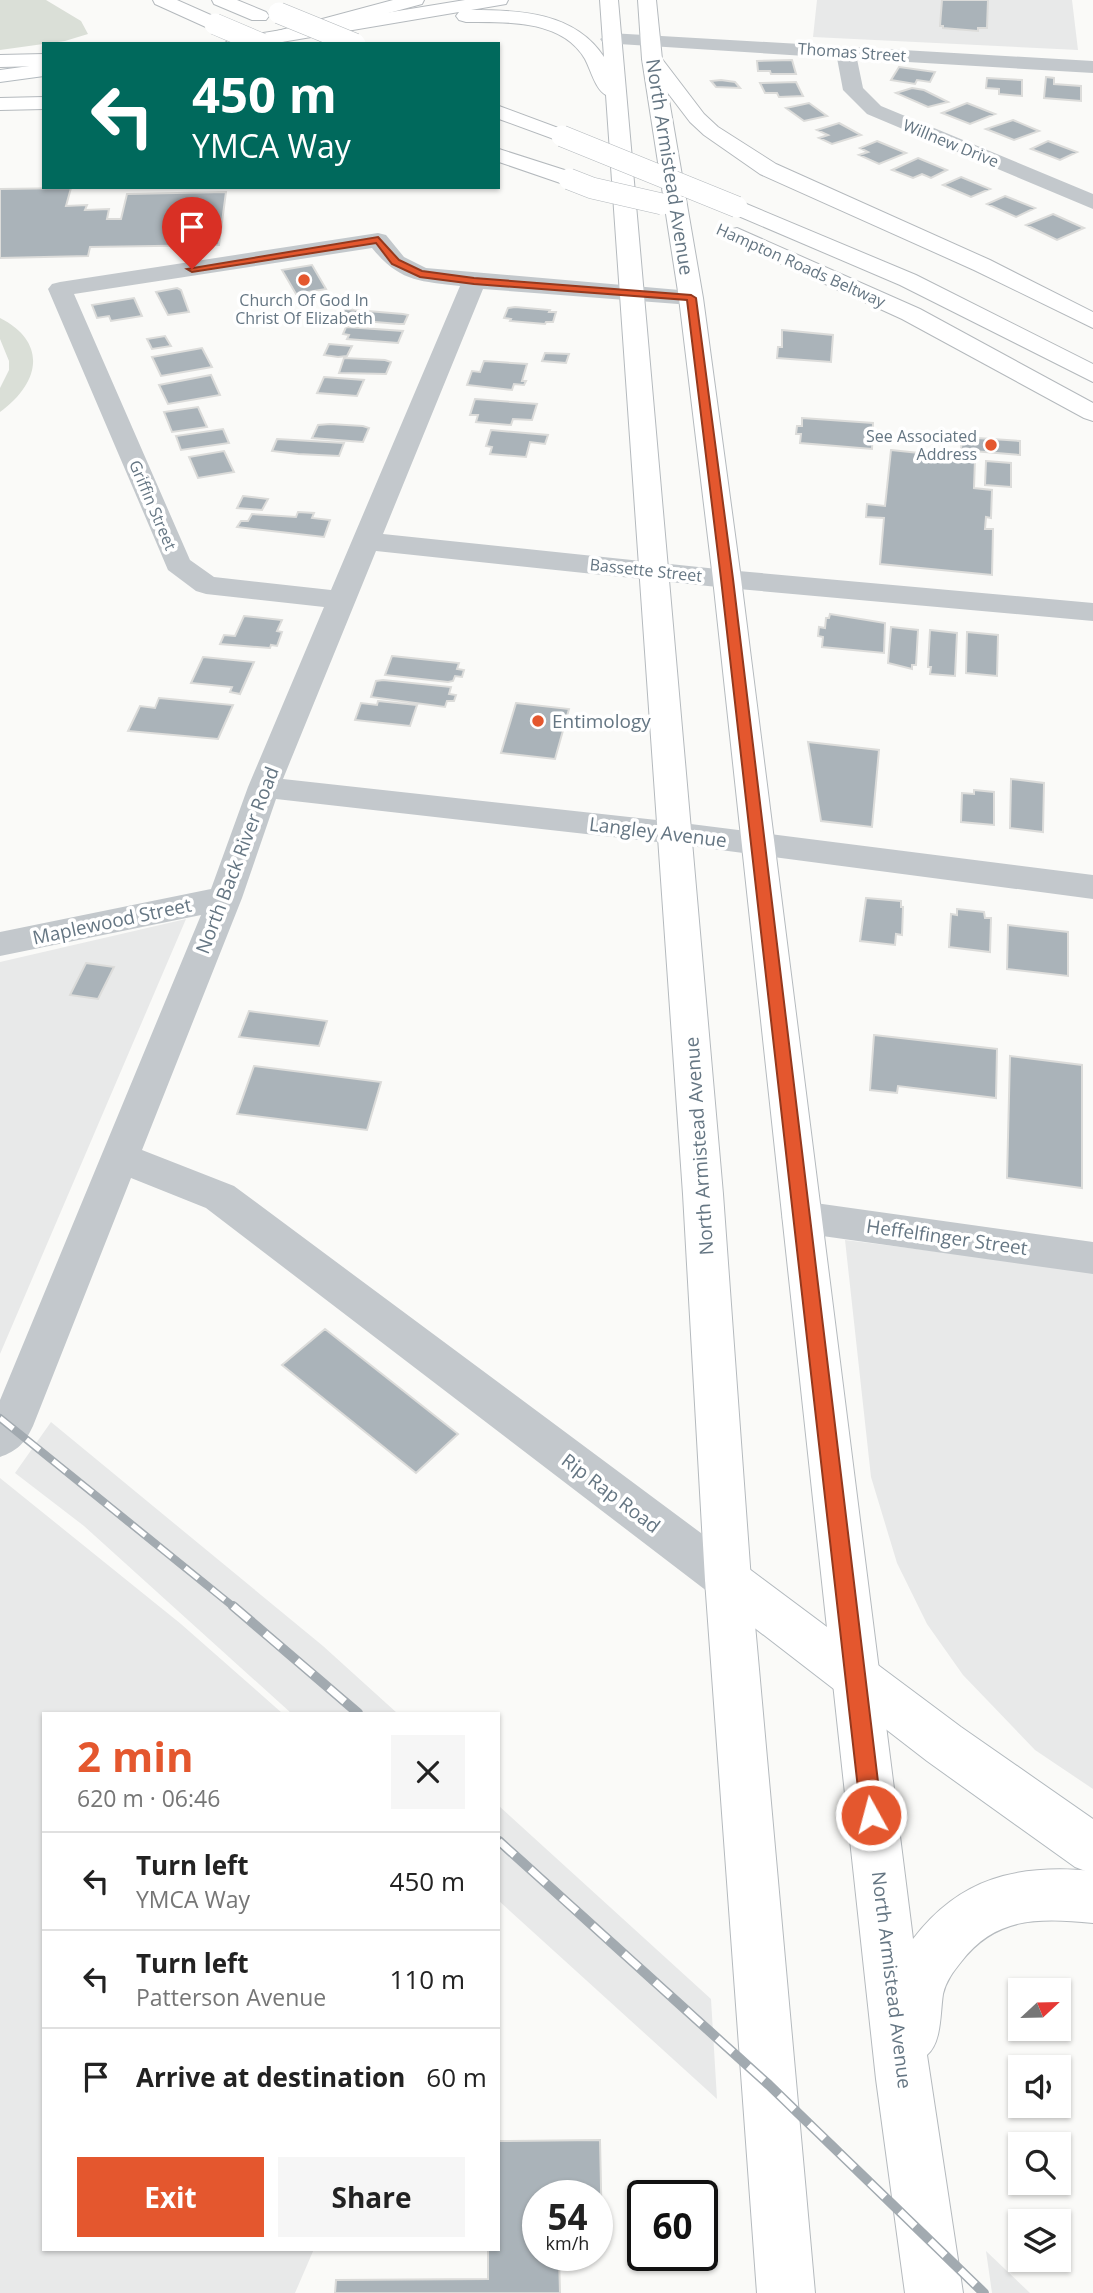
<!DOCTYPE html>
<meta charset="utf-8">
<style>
body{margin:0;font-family:"Open Sans",sans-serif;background:#f6f6f6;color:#222;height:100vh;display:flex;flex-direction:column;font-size:26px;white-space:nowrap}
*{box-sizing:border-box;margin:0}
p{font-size:23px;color:#767676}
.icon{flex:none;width:38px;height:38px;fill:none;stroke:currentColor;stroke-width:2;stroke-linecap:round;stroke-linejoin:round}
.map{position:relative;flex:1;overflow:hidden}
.details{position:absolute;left:42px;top:1712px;width:458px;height:539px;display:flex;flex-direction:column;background:#fff;border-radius:0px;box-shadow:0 2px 5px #0004}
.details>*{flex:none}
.banner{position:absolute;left:42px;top:42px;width:458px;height:147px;border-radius:0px;box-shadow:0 2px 5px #0004;background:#00695c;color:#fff;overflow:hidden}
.needle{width:46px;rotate:68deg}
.controls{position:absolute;left:1008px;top:1978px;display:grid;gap:14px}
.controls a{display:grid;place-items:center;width:63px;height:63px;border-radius:0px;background:#fff;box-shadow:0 2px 5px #0004;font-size:35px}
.speed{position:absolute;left:522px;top:2180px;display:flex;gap:14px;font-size:35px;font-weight:700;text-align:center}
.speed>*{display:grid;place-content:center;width:91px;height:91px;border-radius:50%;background:#fff;box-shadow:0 2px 5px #0004;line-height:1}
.speed small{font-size:18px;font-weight:400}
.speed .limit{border:4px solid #111;border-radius:10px;background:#fff;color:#111}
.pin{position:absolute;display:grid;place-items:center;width:60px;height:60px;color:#fff;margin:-72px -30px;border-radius:50% 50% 50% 0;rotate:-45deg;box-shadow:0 0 7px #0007}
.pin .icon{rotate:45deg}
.me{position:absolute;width:77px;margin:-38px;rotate:353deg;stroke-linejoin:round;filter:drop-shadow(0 0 5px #0008)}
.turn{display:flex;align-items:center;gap:24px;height:147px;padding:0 35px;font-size:32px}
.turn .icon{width:91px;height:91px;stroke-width:2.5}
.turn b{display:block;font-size:49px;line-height:60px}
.round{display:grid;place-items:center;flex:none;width:74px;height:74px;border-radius:0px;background:#f6f6f6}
.summary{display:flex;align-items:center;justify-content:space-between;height:119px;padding:0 35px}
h1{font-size:42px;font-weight:700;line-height:52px;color:#e4572e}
.primary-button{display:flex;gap:14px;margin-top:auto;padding:14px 35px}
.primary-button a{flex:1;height:80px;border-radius:0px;background:#e4572e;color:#fff;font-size:28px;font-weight:700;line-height:80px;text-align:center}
.primary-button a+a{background:#f6f6f6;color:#222}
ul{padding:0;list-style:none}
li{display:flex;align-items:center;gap:21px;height:98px;padding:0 35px;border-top:2px solid #e0e0e0}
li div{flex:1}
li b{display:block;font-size:26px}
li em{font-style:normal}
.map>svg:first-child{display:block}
.built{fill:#e8e9e9}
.green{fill:#dadfd7}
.building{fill:#aab3b9;stroke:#dcdcda;stroke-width:2}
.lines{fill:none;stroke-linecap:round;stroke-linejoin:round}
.secondary-casing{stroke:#b3babf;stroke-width:2}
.primary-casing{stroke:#b5babe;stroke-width:2}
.motorway-casing{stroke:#b4b9bd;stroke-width:2}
.minor{fill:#c3c8cc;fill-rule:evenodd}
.secondary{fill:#fff;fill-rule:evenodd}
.primary{fill:#fff;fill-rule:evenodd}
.motorway{fill:#fff;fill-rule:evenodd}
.rail-far1-casing{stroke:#a2aab0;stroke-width:8}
.rail-casing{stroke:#a2aab0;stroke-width:10}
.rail-far1{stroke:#fff;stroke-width:5;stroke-dasharray:17;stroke-linecap:butt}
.rail{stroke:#fff;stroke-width:7;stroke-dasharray:21;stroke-linecap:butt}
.motorway-bridge-casing{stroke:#b4b9bd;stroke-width:22;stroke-linecap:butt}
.motorway-bridge{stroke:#fff;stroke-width:21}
.route{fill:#e4572e;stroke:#94391e;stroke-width:2}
.poi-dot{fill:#e4572e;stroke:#fff;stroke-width:2.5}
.labels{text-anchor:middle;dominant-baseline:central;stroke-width:7;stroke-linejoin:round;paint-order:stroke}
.far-street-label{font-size:16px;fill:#657683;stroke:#fff}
.far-poi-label{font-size:16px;fill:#657683;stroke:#fff}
.street-label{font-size:19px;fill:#657683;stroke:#fff}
.poi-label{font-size:19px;fill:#657683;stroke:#fff;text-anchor:start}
</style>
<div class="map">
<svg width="1093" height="2293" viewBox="0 0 1093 2293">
<rect width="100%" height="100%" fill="#fafaf8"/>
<!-- built -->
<path class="built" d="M817,0H1072L1078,50L813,37Z
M186,919L0,1354V962Z
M845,1240L1093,1271V1789L1035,1750L963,1675L927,1624L897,1563L871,1477Z
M51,1422L323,1646L397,1713H291L84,1526L15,1473Z
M0,1478L181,1624L282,1713H44V2249H314L295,2293H0Z
M499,1806L711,1999L717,2099L499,1901Z
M986,2251L1030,2293H992Z"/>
<!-- green -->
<path class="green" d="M0,0H46L81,21L88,34L65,41L0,50Z
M0,318C49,343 39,384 0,412V388L9,370V361L0,339Z"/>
<!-- building -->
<path class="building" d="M942,0H988L987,28H978V31L943,28V26H940Z
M792,60L796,74H771L770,71H758L757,61Z
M899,67L935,72L930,82L917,80L915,84L891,80Z
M1046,77L1054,78V84L1081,86V101L1044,98Z
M987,78L1022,80V96L999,94V89L986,88Z
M721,80L735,82L740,88L716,87L711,81Z
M796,82L803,96L779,97L777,93H765L760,83Z
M912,88L924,90L948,102L928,107L896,93Z
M809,103L827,116L804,121L786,108Z
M967,103L995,114L970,124L942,113Z
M1013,120L1039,131L1014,140L986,129Z
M839,123L861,135L832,144L819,138L828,135L817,130Z
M877,141L906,153L879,164L859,155L868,152L860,148Z
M1048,141L1077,152L1060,160L1031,149Z
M918,158L947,170L931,178L922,174L913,178L892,170Z
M961,177L990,189L971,197L943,185Z
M71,188L66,206L87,205L85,210L109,209L107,219H121L127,194L226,192L219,245L90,247L88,256L0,258V189Z
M1005,196L1035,208L1016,217L987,204Z
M1053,214L1084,228L1057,240L1026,225Z
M312,265L326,289L296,294L282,270Z
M177,288L181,290L189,312L168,315L156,292Z
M134,298L142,316L111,321L109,316L97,318L92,305Z
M515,307L550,310L549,312H556L553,322H546L545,324L510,321L511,319L504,318L508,308Z
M344,309L403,314L408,315L404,324H399L339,319Z
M346,327L403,331L398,343L347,339L349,335L343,334Z
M782,330L833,335L831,362L777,358L778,347H782Z
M165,336L171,346L152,349L147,339Z
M329,344L352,346L347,356L338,357L324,355Z
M202,348L212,367L161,376L152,357Z
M545,353L569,354L566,363L542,361Z
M344,358L385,360L391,362L386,374L339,373Z
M484,361L527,364L522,381H526L524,385L514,384L512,390L467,385L472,371L480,372Z
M211,375L220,395L168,404L159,385Z
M324,377L364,380L357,396L317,393Z
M475,399L537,404L532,420L513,419L511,425L476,422L478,415H470Z
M198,407L207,427L172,432L164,412Z
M802,418L873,423L872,449L800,443L801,434H796L797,426H802Z
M330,424L363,426L369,428L363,442L312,438L318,425Z
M223,429L229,443L181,450L176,436Z
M491,430L548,435L545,444L530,442L526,457L490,454L492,447L486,446Z
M962,437L1020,441V455L961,450Z
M277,439L344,443L339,456L298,454L272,451Z
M891,450L975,459L974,488L992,490L991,518L986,517L985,529H993L992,575L880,564L884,518L866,517L867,504L885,506Z
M224,451L234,472L198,478L189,457Z
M986,461L1011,463V487L985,485Z
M243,496L268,499L262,510L237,508Z
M298,512L314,513L312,518L330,520L324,537L237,527L241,521H248L252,514L296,517Z
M830,614L885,623L884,653L822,647L823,637L818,636L819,627L825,628L826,618H829Z
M244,616L282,620L277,631L282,632L277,646L271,645L270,648L220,644L224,635L235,636Z
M891,627L918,630L916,665H912V669L888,663Z
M930,630L957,633L955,676L930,674L931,667H928Z
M967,632L998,635L997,676L966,673Z
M392,656L459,663L457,669L464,670L462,677L455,676L453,681L448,682L385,675Z
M203,657L254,662L240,694L230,692L232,687L191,683Z
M383,680L451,687L449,694L456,695L454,701H447L445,707L371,697L376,681Z
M159,698L233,705L218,739L128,731L140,706L155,708Z
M378,701L417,705L410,726L355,720L361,703L377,705Z
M516,703L569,709L555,759L501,753Z
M808,742L879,750L872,827L821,821Z
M1011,779L1044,783L1043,832L1010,828Z
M974,790L994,792V825L961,822L962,793L974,794Z
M866,898L901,901V907H903L902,935L896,934L895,945L860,941Z
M957,909L984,912L985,918H991L990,952L949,947L951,914L957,915Z
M1008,925L1068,932V976L1007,969Z
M86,963L114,967L98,999L70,995Z
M249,1011L327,1021L319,1046L239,1037Z
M874,1035L997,1049L996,1098L898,1086L897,1093L870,1090Z
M1010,1056L1082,1065V1188L1007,1178Z
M254,1066L381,1082L367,1130L237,1114Z
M325,1329L458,1434L416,1473L282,1365Z
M600,2140L602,2234L597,2235V2196H537V2256H559L560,2293H335L336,2280L488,2279V2249H499V2141Z"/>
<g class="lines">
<!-- secondary casing -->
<g class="secondary-casing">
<path id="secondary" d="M44,64V76L0,82V70Z
M728,1559L744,1565L961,1727L1093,1819V1874L1075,1867L927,1761L712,1595L705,1580L712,1565Z"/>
</g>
<!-- primary casing -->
<g class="primary-casing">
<path id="primary" d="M465,0H508L506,4L471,10C519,10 575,12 604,57L600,0H618L723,1194L751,1580L815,2293H757L705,1580L683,1194L606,95C595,89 591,70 585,59C562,19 505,22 466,22L459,20L456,16L459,12L270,44H223L233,38Z
M638,0H656L662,59L703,298L741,579L913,1939C960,1877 1018,1864 1093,1871V1923C1040,1918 996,1916 961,1962C953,1972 946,1981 943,1994C940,2013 942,2042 927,2055L963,2293H905L876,2079L713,579L679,298L642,59Z"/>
</g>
<!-- motorway casing -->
<g class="motorway-casing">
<path id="motorway" d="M153,0H177L222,20L225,24L215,30L208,28L155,4Z
M212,0H237L266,12L269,16L266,20H252L214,4Z
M393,0H424L422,4L277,43L267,37L270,33Z
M652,53L659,55L704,114L718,127L776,164L990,260L1093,312V328L974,270L760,174L704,135L690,122L642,59L645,55Z
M44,54V66L0,67V55Z
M44,97V109L0,110V98Z
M499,106L569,132L573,136L569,140L562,142L499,119Z
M499,149L577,174L580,179L577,184L569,186L499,162Z
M737,200L916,275L1093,364V382L900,285L729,212L726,207L729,202Z
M737,228L920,309L1093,403V421L1084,418L902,319L729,240L726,235L729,230Z"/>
</g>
<!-- minor -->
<path class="minor" d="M610,33L1093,61V73L857,59L863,88L881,106L1093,194V209L867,114L843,90L837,58L603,43L600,39Z
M378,233L386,235L404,257L426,268L691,291L699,293L703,298L699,303L691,305L483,289L383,534L727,570L1093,603V621L727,588L376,551L283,779L675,822L1093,875V899L675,844L276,799L242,898L142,1150L234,1186L744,1565L751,1580L744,1595L728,1601L712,1595L206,1208L131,1178L33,1426C25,1443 17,1451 0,1457V1400L201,915L0,956V932L211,889L248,787L324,607L206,594L196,591L168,570L48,289L52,284L60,282ZM372,248C400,282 419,281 460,286L331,590L214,577L190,560L74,294Z
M801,1201L1093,1242V1274L801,1233L787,1228L781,1217L787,1206Z"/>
<!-- secondary -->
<use href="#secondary" class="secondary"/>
<!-- primary -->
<use href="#primary" class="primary"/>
<!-- motorway -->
<use href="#motorway" class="motorway"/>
<!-- rail-far1 casing -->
<g class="rail-far1-casing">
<path id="rail-far1" d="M0,1418L235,1608"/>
</g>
<!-- rail casing -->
<g class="rail-casing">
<path id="rail" d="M233,1606L358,1713
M499,1841L769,2085L984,2293"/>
</g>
<!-- rail-far1 -->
<use href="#rail-far1" class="rail-far1"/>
<!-- rail -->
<use href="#rail" class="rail"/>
<!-- motorway-bridge casing -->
<g class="motorway-bridge-casing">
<path id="motorway-bridge" d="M279,13L355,44
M215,24L262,44
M562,136L737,207
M569,179L592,188L662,204"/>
</g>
<!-- motorway-bridge -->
<use href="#motorway-bridge" class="motorway-bridge"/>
</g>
<!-- route -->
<path class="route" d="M378,237L399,260L422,271L474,278L691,295L696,298L733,579L882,1815L879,1823L871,1826L864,1823L861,1815L721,579L687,300L474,284L420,277L392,264L376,243L192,272L187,269Z"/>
<!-- markers -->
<g class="poi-dot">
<circle cx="304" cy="280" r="7"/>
<circle cx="991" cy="445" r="7"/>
<circle cx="538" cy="721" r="7"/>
</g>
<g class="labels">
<!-- far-street labels -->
<g class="far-street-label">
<text transform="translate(852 52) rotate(4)">Thomas Street</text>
<text transform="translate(951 143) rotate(22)">Willnew Drive</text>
<text transform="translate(801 265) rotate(24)">Hampton Roads Beltway</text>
<text transform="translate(153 505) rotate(67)">Griffin Street</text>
<text transform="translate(646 570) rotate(6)">Bassette Street</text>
</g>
<!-- far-poi labels -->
<g class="far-poi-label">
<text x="304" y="300">Church Of God In<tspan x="304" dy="18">Christ Of Elizabeth</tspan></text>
<text x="977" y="436" text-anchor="end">See Associated<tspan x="977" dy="18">Address</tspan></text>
</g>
<!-- street labels -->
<g class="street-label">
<text transform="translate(670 167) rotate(81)">North Armistead Avenue</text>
<text transform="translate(658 832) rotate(7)">Langley Avenue</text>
<text transform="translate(237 860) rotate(-69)">North Back River Road</text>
<text transform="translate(112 921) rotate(-12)">Maplewood Street</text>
<text transform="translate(699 1146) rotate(-94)">North Armistead Avenue</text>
<text transform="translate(947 1237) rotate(8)">Heffelfinger Street</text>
<text transform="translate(611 1493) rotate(37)">Rip Rap Road</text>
<text transform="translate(892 1980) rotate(83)">North Armistead Avenue</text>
</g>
<!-- poi labels -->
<g class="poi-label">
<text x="552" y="721">Entimology</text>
</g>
</g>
</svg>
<div class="controls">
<a><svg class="needle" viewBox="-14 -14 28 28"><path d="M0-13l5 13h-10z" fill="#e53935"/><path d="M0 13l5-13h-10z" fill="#767676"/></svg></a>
<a><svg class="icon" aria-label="sound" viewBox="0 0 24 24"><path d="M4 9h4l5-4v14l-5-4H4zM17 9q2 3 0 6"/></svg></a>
<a><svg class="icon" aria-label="search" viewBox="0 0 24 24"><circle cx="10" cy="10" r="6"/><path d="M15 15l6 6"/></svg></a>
<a><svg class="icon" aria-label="layers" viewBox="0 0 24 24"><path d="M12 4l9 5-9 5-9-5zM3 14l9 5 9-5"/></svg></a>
</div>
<div class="speed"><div>54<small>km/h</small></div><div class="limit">60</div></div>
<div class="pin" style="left:192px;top:269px;background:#d93025"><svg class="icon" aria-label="arrive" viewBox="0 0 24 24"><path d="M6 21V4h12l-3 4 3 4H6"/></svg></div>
<svg class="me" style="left:871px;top:1815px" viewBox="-20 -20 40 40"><circle r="17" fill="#e4572e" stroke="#fff" stroke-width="3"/><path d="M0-11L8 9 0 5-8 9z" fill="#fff"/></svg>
<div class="banner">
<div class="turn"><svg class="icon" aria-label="left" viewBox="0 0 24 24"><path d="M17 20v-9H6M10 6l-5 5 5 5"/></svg><div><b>450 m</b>YMCA Way</div></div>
</div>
<section class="details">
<div class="summary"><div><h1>2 min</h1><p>620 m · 06:46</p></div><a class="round"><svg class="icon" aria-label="close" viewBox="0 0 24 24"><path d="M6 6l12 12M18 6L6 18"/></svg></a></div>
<ul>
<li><svg class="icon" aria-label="left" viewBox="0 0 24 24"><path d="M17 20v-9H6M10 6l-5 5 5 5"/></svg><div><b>Turn left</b><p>YMCA Way</p></div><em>450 m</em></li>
<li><svg class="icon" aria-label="left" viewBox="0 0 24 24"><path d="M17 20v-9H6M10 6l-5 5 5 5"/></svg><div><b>Turn left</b><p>Patterson Avenue</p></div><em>110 m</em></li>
<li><svg class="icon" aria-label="arrive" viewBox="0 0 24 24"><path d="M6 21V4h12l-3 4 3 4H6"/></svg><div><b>Arrive at destination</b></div><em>60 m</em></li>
</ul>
<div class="primary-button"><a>Exit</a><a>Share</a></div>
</section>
</div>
